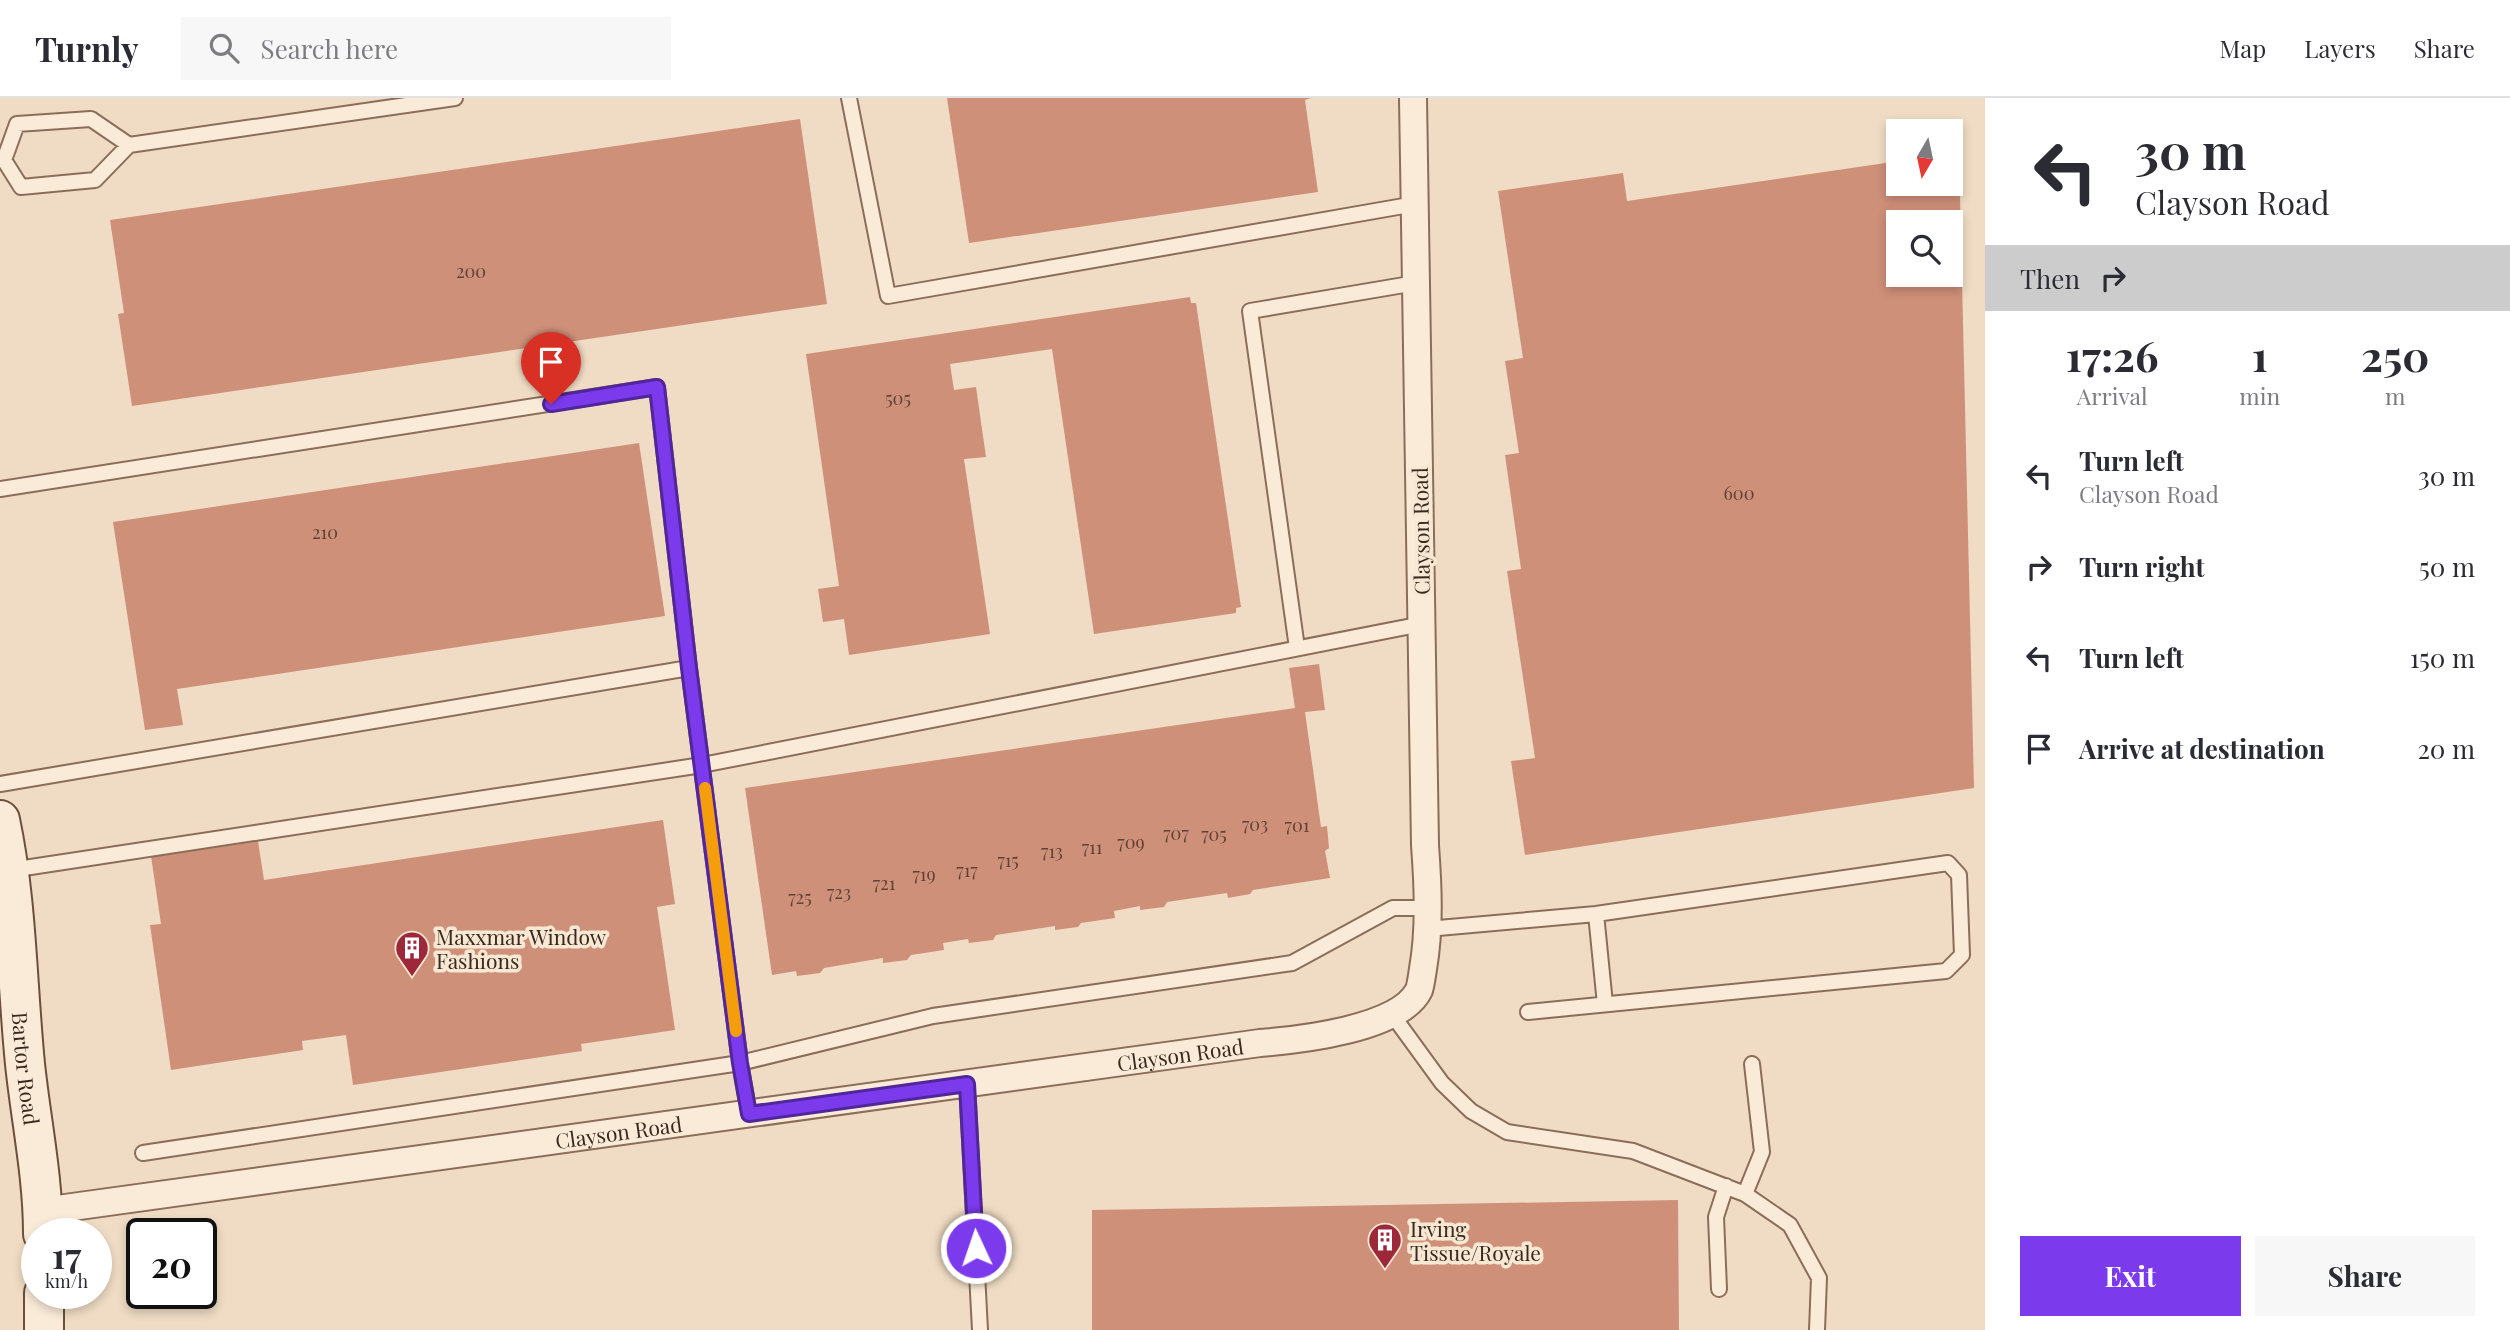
<!DOCTYPE html>
<style>
body{margin:0;font-family:"Playfair Display",serif;background:#f7f7f7;color:#2b2b33;height:100vh;display:flex;flex-direction:column;font-size:26px;white-space:nowrap}
*{box-sizing:border-box;margin:0}
p{font-size:23px;color:#7c7c81}
.icon{flex:none;width:38px;height:38px;fill:none;stroke:currentColor;stroke-width:2;stroke-linecap:round;stroke-linejoin:round}
.map{position:relative;flex:1;overflow:hidden}
.details{display:flex;flex-direction:column;background:#fff;width:525px}
.details>*{flex:none}
.banner{background:#fff;color:#2b2b33;overflow:hidden}
.needle{width:46px;rotate:189deg}
.tools{position:absolute;left:1886px;top:21px;display:grid;gap:14px}
.tools a{display:grid;place-items:center;width:77px;height:77px;border-radius:0px;background:#fff;box-shadow:0 4px 10px #0003;font-size:35px}
.speed{position:absolute;left:21px;top:1120px;display:flex;gap:14px;font-size:35px;font-weight:700;text-align:center}
.speed>*{display:grid;place-content:center;width:91px;height:91px;border-radius:50%;background:#fff;box-shadow:0 4px 10px #0003;line-height:1}
.speed small{font-size:18px;font-weight:400}
.speed .limit{border:4px solid #111;border-radius:10px;background:#fff;color:#111}
.pin{position:absolute;display:grid;place-items:center;width:60px;height:60px;color:#fff;margin:-72px -30px;border-radius:50% 50% 50% 0;rotate:-45deg;box-shadow:0 0 7px #0007}
.pin .icon{rotate:45deg}
.me{position:absolute;width:77px;margin:-38px;rotate:357deg;stroke-linejoin:round;filter:drop-shadow(0 0 5px #0008)}
.turn{display:flex;align-items:center;gap:24px;height:147px;padding:0 35px;font-size:32px}
.turn .icon{width:91px;height:91px;stroke-width:2.5}
.turn b{display:block;font-size:49px;line-height:60px}
.then{display:flex;align-items:center;height:66px;padding:0 35px;background:#0003;gap:14px;font-size:26px}
.eta{display:flex;justify-content:space-evenly;align-items:center;height:119px;text-align:center}
.eta b{font-size:42px;font-weight:700;line-height:49px}
.primary-button{display:flex;gap:14px;margin-top:auto;padding:14px 35px}
.primary-button a{flex:1;height:80px;border-radius:0px;background:#7c3aed;color:#fff;font-size:28px;font-weight:700;line-height:80px;text-align:center}
.primary-button a+a{background:#f7f7f7;color:#2b2b33}
ul{padding:0;list-style:none}
li{display:flex;align-items:center;gap:21px;height:91px;padding:0 35px}
li div{flex:1}
li b{display:block;font-size:26px}
li em{font-style:normal}
header{display:flex;align-items:center;gap:42px;box-sizing:border-box;height:98px;padding:0 35px;background:#fff;border-bottom:2px solid #e1e1e2}
header strong{font-size:33px}
nav{display:flex;gap:38px;margin-inline-start:auto;font-size:24px}
.search{width:490px;height:63px;background:#f7f7f7;display:flex;align-items:center;gap:18px;box-sizing:border-box;padding:0 24px;border-radius:0px;color:#7c7c81;font-size:26px}
main{display:flex;flex:1;min-height:0}
.map>svg:first-child{display:block}
.building{fill:#cf9079;fill-rule:evenodd}
.lines{fill:none;stroke-linecap:round;stroke-linejoin:round}
.lane-casing{stroke:#8b6d5a;stroke-width:18}
.street-casing{stroke:#8b6d5a;stroke-width:30}
.secondary-casing{stroke:#6d4e3d;stroke-width:42}
.lane{stroke:#faebd8;stroke-width:14}
.street{stroke:#faebd8;stroke-width:26}
.secondary{stroke:#faebd8;stroke-width:38}
.route-casing{stroke:#51269a;stroke-width:18}
.route{stroke:#7c3aed;stroke-width:12}
.slow{stroke:#f59e0b;stroke-width:12}
.labels{text-anchor:middle;dominant-baseline:central;stroke-width:7;stroke-linejoin:round;paint-order:stroke}
.number-label{font-size:18px;fill:#604235}
.street-label{font-size:21px;fill:#3b281e;stroke:#f7e8d4}
.poi-label{font-size:21px;fill:#3b281e;stroke:#f7e8d4;text-anchor:start}
</style>
<header>
<strong>Turnly</strong>
<div class="search"><svg class="icon" aria-label="search" viewBox="0 0 24 24"><circle cx="10" cy="10" r="6"/><path d="M15 15l6 6"/></svg>Search here</div>
<nav><a>Map</a><a>Layers</a><a>Share</a></nav>
</header>
<main>
<div class="map">
<svg width="1985" height="1232" viewBox="0 0 1985 1232">
<rect width="100%" height="100%" fill="#f0dcc4"/>
<!-- building -->
<path class="building" d="M947,0H1311L1305,2L1318,94L969,145Z
M800,21L827,206L132,308L118,216L124,215L110,122Z
M1959,54L1974,690L1525,757L1511,663L1535,660L1507,473L1521,471L1505,357L1519,355L1505,263L1523,260L1498,93L1623,75L1627,103L1899,63V86H1951V55ZM1899,124H1951V177H1899Z
M1190,199L1191,205H1196L1241,509L1236,510V515L1094,536L1052,251L950,266L954,292L976,289L986,359L964,361L990,536L849,557L844,521L823,524L818,491L839,488L806,256Z
M639,345L665,518L177,591L183,627L145,632L113,424Z
M1319,566L1325,612L1305,614L1321,729L1327,728L1329,750L1325,753L1330,780L1253,792L1250,796L1228,800L1227,795L1167,804L1164,809L1140,812V808L1114,813L1115,820L1081,825L1078,829L1055,832V828L996,837L993,842L969,845L968,841L943,845L944,852L911,857L907,862L883,865V860L824,870L820,875L797,878L796,873L772,877L745,690L1295,610L1289,570Z
M663,722L675,806L657,809L675,932L581,946L582,953L353,987L346,937L302,943L303,952L171,972L150,827L161,826L151,758L258,743L264,782Z
M1678,1102L1679,1232H1092V1112Z"/>
<g class="lines">
<!-- lane casing -->
<g class="lane-casing">
<path id="lane" d="M849,0L888,198L1415,106
M4,62L21,89L95,82L129,47L455,0
M4,62L17,26L91,21L129,47
M0,391L657,289L689,570L0,686
M1297,550L1250,213L1416,185
M689,570L740,965L749,1016
M11,772L702,667L1422,526
M1596,816L1605,906
M1427,831L1596,816L1948,765L1959,777L1962,857L1946,873L1528,914
M1391,915L1442,985L1471,1013L1507,1034L1633,1053L1745,1096L1790,1127L1819,1180L1817,1232
M967,986L980,1232
M143,1055L740,965L933,918L1292,865L1393,810H1429
M1745,1096L1762,1054L1752,966
M1719,1191L1716,1119L1726,1088"/>
</g>
<!-- street casing -->
<g class="street-casing">
<g id="street">
<path id="s1" d="M43,1113L1260,945C1299,942 1400,931 1419,892C1421,886 1422,877 1423,871C1430,830 1428,788 1425,747L1413,0"/>
</g>
</g>
<!-- secondary casing -->
<g class="secondary-casing">
<g id="secondary">
<path id="s2" d="M0,722C17,802 17,885 25,966C31,1023 43,1078 43,1136"/>
<path d="M44,1195V1232"/>
</g>
</g>
<!-- lane -->
<use href="#lane" class="lane"/>
<!-- street -->
<use href="#street" class="street"/>
<!-- secondary -->
<use href="#secondary" class="secondary"/>
</g>
<g class="lines">
<!-- route casing -->
<g class="route-casing">
<path id="route" d="M551,306L657,289L689,570L740,965L749,1016L967,986L976,1150"/>
</g>
<!-- route -->
<use href="#route" class="route"/>
<!-- slow -->
<path class="slow" d="M705,690L736,933"/>
</g>
<!-- icons -->
<defs>
<g id="building-pin" transform="scale(1.75)"><path d="M0 17L-7.5 6A9.5 9.5 0 1 1 7.5 6Z" fill="#9c283a" stroke="#f7e8d4"/><path d="M-4-6H4V6H1V3H-1V6H-4ZM-2.5-4.3h1.7v1.8h-1.7ZM.8-4.3h1.7v1.8H.8ZM-2.5-1h1.7V.8h-1.7ZM.8-1h1.7V.8H.8Z" fill="#fff"/></g>
</defs>
<g fill-rule="evenodd">
<use href="#building-pin" x="412" y="850"/>
<use href="#building-pin" x="1385" y="1142"/>
</g>
<g class="labels">
<!-- number labels -->
<g class="number-label">
<text x="471" y="173">200</text>
<text x="898" y="300">505</text>
<text x="1739" y="395">600</text>
<text x="325" y="434">210</text>
<text x="1255" y="726">703</text>
<text x="1297" y="727">701</text>
<text x="1176" y="735">707</text>
<text x="1214" y="736">705</text>
<text x="1131" y="744">709</text>
<text x="1092" y="749">711</text>
<text x="1052" y="753">713</text>
<text x="1008" y="762">715</text>
<text x="967" y="772">717</text>
<text x="924" y="776">719</text>
<text x="884" y="785">721</text>
<text x="839" y="794">723</text>
<text x="800" y="799">725</text>
</g>
<!-- street labels -->
<g class="street-label">
<text transform="translate(1420 433) rotate(-91)">Clayson Road</text>
<text stroke="none"><textPath href="#s1" startOffset="1148">Clayson Road</textPath></text>
<text stroke="none"><textPath href="#s2" startOffset="250">Bartor Road</textPath></text>
<text stroke="none"><textPath href="#s1" startOffset="581">Clayson Road</textPath></text>
</g>
<!-- poi labels -->
<g class="poi-label">
<text x="436" y="838">Maxxmar Window<tspan x="436" dy="24">Fashions</tspan></text>
<text x="1410" y="1130">Irving<tspan x="1410" dy="24">Tissue/Royale</tspan></text>
</g>
</g>
</svg>
<div class="tools">
<a><svg class="needle" viewBox="-14 -14 28 28"><path d="M0-13l5 13h-10z" fill="#e53935"/><path d="M0 13l5-13h-10z" fill="#7c7c81"/></svg></a>
<a><svg class="icon" aria-label="search" viewBox="0 0 24 24"><circle cx="10" cy="10" r="6"/><path d="M15 15l6 6"/></svg></a>
</div>
<div class="speed"><div>17<small>km/h</small></div><div class="limit">20</div></div>
<div class="pin" style="left:551px;top:306px;background:#d93025"><svg class="icon" aria-label="arrive" viewBox="0 0 24 24"><path d="M6 21V4h12l-3 4 3 4H6"/></svg></div>
<svg class="me" style="left:976px;top:1150px" viewBox="-20 -20 40 40"><circle r="17" fill="#7c3aed" stroke="#fff" stroke-width="3"/><path d="M0-11L8 9 0 5-8 9z" fill="#fff"/></svg>
</div>
<section class="details">
<div class="banner">
<div class="turn"><svg class="icon" aria-label="left" viewBox="0 0 24 24"><path d="M17 20v-9H6M10 6l-5 5 5 5"/></svg><div><b>30 m</b>Clayson Road</div></div>
<div class="then">Then<svg class="icon" aria-label="right" viewBox="0 0 24 24"><path d="M7 20v-9h11M14 6l5 5-5 5"/></svg></div>
</div>
<div class="eta">
<div><b>17:26</b><p>Arrival</p></div>
<div><b>1</b><p>min</p></div>
<div><b>250</b><p>m</p></div>
</div>
<ul>
<li><svg class="icon" aria-label="left" viewBox="0 0 24 24"><path d="M17 20v-9H6M10 6l-5 5 5 5"/></svg><div><b>Turn left</b><p>Clayson Road</p></div><em>30 m</em></li>
<li><svg class="icon" aria-label="right" viewBox="0 0 24 24"><path d="M7 20v-9h11M14 6l5 5-5 5"/></svg><div><b>Turn right</b></div><em>50 m</em></li>
<li><svg class="icon" aria-label="left" viewBox="0 0 24 24"><path d="M17 20v-9H6M10 6l-5 5 5 5"/></svg><div><b>Turn left</b></div><em>150 m</em></li>
<li><svg class="icon" aria-label="arrive" viewBox="0 0 24 24"><path d="M6 21V4h12l-3 4 3 4H6"/></svg><div><b>Arrive at destination</b></div><em>20 m</em></li>
</ul>
<div class="primary-button"><a>Exit</a><a>Share</a></div>
</section>
</main>
